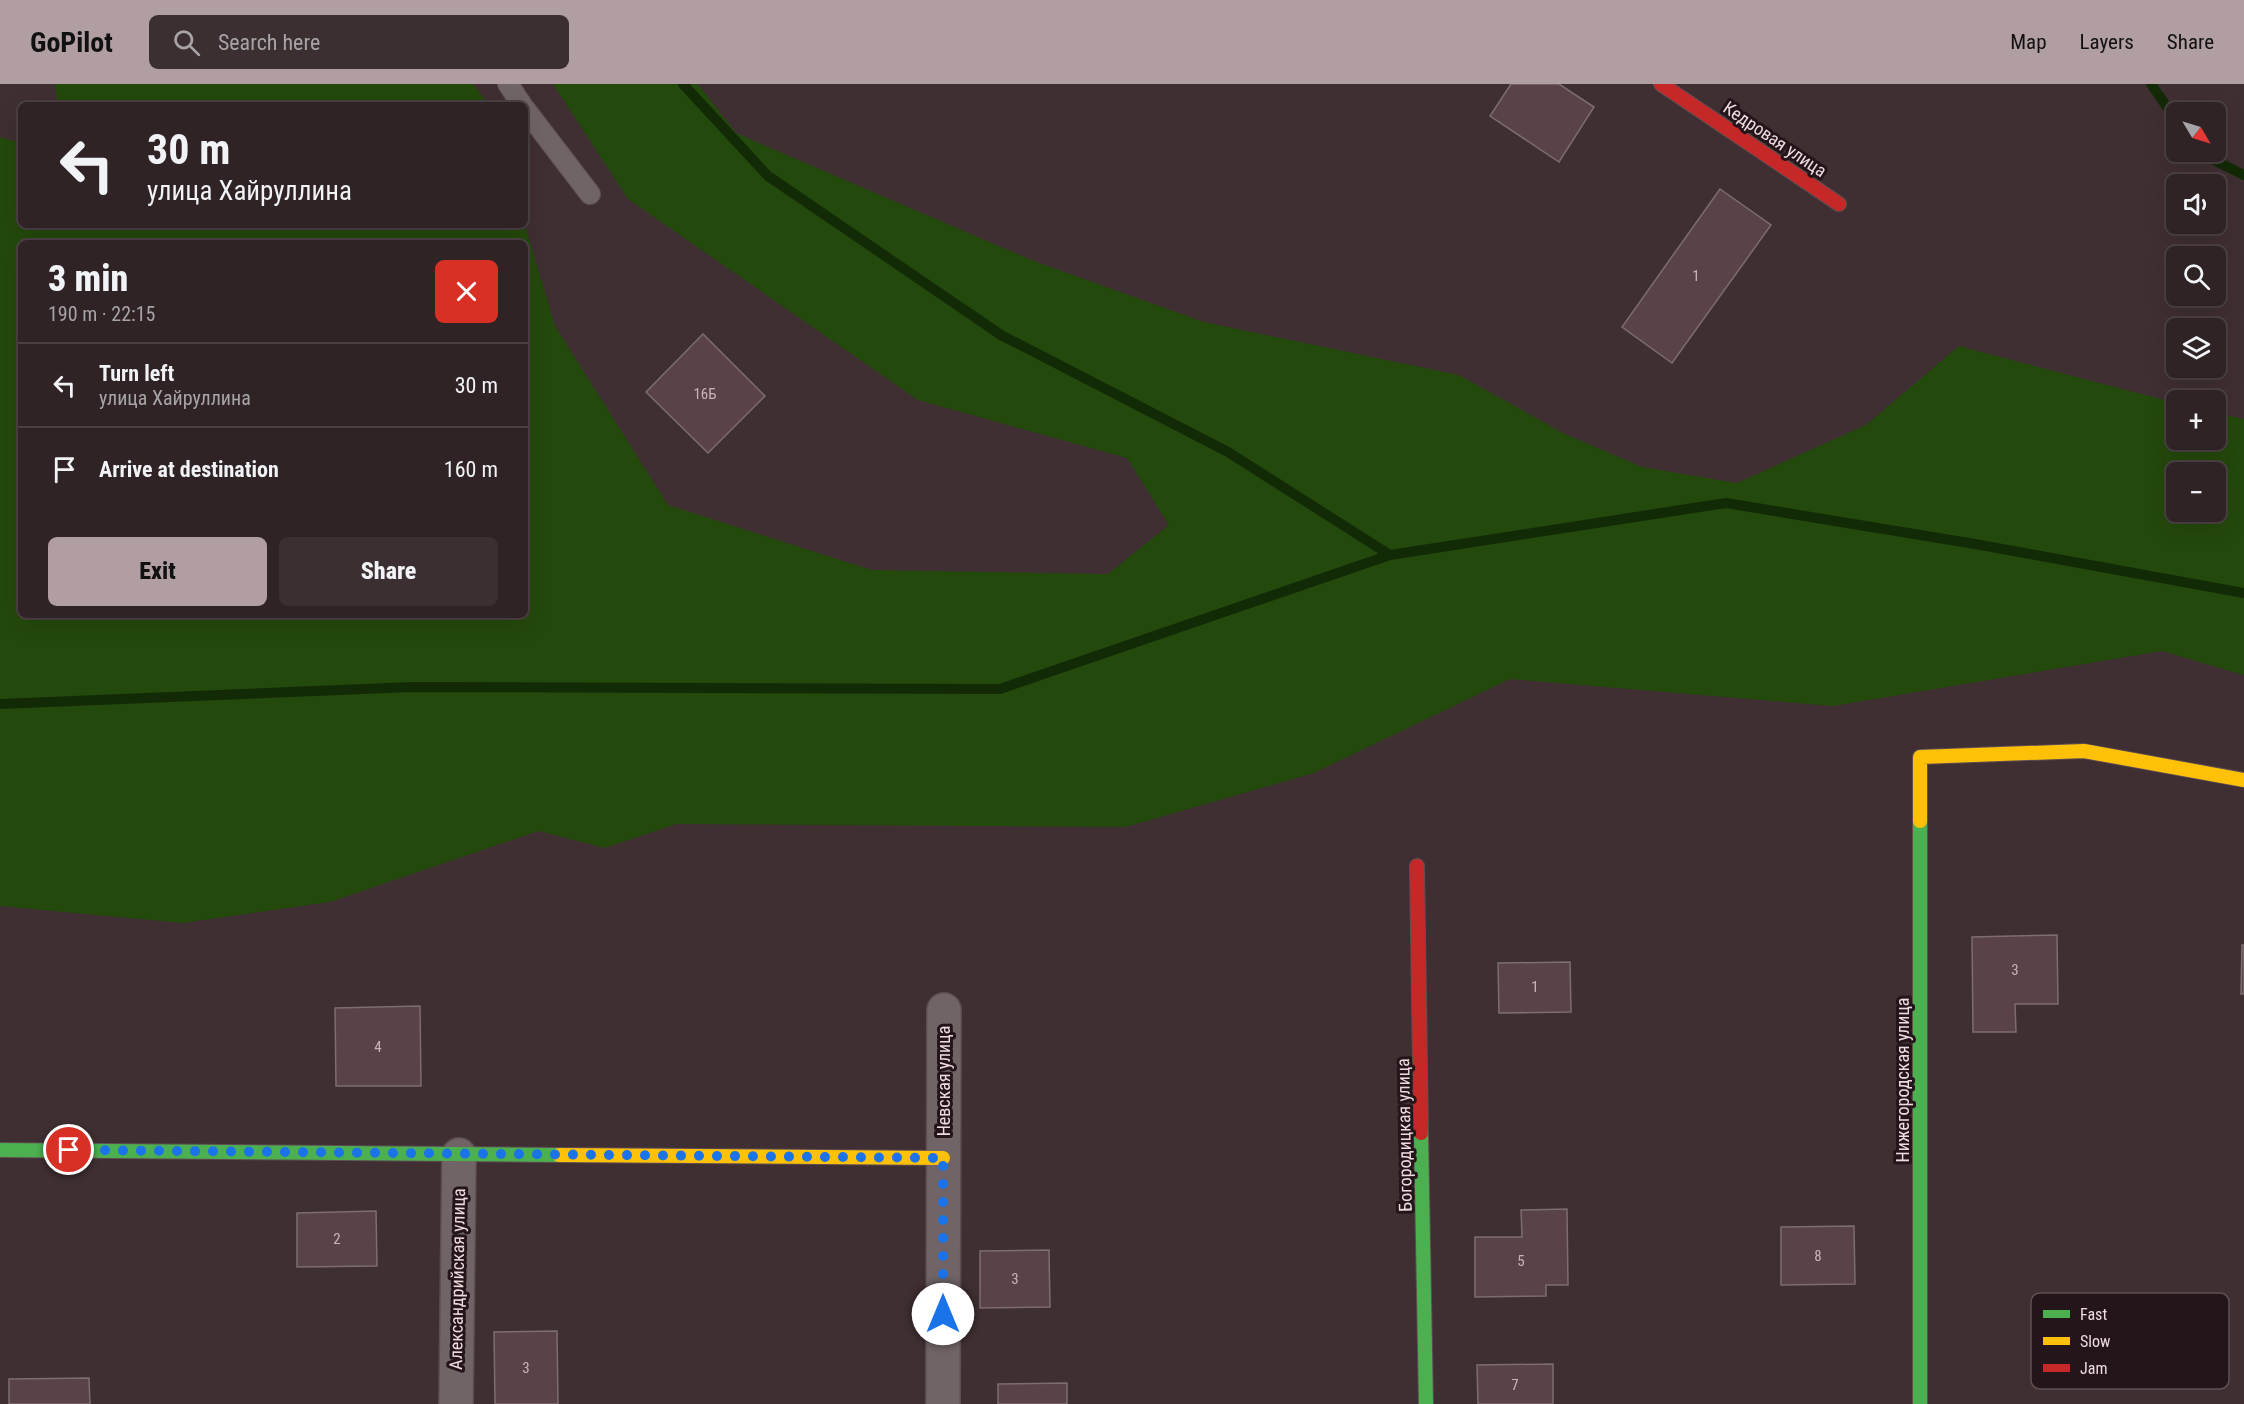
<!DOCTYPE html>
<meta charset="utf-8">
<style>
body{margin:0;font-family:"Roboto Condensed",sans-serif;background:#3b2f32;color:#f1f3f6;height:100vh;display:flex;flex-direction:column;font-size:22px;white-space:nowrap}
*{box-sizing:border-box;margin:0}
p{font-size:20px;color:#a7a4a7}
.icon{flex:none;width:33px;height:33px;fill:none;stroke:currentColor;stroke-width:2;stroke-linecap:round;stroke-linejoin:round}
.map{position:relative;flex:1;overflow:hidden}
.panel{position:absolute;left:18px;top:156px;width:510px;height:378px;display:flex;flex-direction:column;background:#2f2326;border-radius:9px;box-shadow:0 6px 24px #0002,0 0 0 2px #4a4043}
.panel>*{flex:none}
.top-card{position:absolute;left:18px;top:18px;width:510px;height:126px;border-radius:9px;box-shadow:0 6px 24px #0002,0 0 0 2px #4a4043;background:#2f2326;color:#f1f3f6;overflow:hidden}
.needle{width:39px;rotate:128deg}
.fabs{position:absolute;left:2166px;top:18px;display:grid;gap:12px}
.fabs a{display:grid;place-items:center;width:60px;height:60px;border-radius:9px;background:#2f2326;box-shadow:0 6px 24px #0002,0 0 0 2px #4a4043;font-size:30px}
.pin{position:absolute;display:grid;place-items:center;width:51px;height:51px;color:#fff;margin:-26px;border:3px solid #fff;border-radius:50%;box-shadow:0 2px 6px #0007}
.me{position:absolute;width:66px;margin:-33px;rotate:0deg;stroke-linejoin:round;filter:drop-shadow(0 0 4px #0008)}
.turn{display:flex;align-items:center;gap:21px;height:126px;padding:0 30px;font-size:27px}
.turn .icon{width:78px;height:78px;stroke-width:2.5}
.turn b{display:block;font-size:42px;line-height:51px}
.round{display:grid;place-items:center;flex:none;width:63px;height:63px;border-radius:9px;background:#3b2f32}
.overview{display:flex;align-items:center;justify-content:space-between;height:102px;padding:0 30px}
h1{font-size:36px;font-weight:800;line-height:45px}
.primary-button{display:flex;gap:12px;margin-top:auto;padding:12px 30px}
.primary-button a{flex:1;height:69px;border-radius:9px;background:#b19ea2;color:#111;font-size:24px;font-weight:800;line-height:69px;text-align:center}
.primary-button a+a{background:#3b2f32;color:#f1f3f6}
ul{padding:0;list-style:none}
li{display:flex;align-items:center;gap:18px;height:84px;padding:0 30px;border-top:2px solid #4a4043}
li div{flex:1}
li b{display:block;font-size:22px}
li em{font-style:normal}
header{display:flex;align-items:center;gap:36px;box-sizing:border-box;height:84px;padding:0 30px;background:#b19ea2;color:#111}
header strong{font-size:28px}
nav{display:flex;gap:33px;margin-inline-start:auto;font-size:21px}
.search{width:420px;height:54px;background:#3b2f32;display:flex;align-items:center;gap:15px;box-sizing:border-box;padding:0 21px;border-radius:9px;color:#a7a4a7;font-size:22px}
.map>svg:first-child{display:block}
.green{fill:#24490c;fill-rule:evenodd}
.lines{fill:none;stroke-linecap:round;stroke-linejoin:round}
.stream{stroke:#132a07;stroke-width:10}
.building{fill:#5a4249;stroke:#7c6d70;stroke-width:1.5}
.lane-casing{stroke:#5d4e52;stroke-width:22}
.street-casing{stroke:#5d4e52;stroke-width:36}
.fast-casing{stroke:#5d4e52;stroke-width:16}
.slow-casing{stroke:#5d4e52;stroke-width:16}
.jam-casing{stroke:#5d4e52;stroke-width:16}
.lane{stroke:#716467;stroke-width:20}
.street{stroke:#716467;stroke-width:33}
.fast{stroke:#4caf50;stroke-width:14}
.slow{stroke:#ffc107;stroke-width:14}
.jam{stroke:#c62828;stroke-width:14}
.route{stroke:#1a73e8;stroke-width:10;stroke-dasharray:0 18}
.labels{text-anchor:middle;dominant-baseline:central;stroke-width:6;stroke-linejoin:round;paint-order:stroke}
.number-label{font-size:15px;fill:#cab4ba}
.street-label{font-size:18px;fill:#efdadf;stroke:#231519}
.key{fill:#231519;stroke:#605054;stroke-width:1.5}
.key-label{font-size:16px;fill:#efdadf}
</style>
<header>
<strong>GoPilot</strong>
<div class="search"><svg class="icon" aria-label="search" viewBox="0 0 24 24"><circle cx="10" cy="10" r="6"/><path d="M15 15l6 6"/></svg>Search here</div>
<nav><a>Map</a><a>Layers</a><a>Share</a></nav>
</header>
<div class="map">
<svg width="2244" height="1320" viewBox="0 0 2244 1320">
<rect width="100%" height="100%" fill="#3f2f32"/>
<!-- green -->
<path class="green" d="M55,0H473L489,21H58Z
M553,0H698L736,49L1034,177L1204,238L1459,291L1563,349L1642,383L1737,399L1866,341L1959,262L2176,319V356H2216V329L2244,335V591L2162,567L1833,622L1510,595L1314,689L1126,743L677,740L605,764L539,747L330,818L183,839L0,822V53L21,59V141H525L555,242L668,421L872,486L1108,490L1169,441L1127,374L918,316L628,115ZM21,159H525V531H21ZM2176,388H2216V428H2176Z"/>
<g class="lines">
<!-- stream -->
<path class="stream" d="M683,0L768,92L1001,251L1228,368L1390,471
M2151,0L2176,36
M2198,68L2244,91
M0,620L412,603L1000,605L1390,471L1726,419L1975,460L2244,509"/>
</g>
<!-- building -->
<path class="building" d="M1511,0H1559L1594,23L1559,78L1490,32Z
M1720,105L1771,141L1672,279L1622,243Z
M703,250L765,312L708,369L646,308Z
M2057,851L2058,920H2015L2016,948H1973L1972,853Z
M2242,861H2244V910H2241Z
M1570,878L1571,928L1499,929L1498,879Z
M420,922L421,1002H336L335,924Z
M1567,1125L1568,1201H1546V1212L1475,1213V1153H1522L1521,1126Z
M376,1127L377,1182L297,1183V1129Z
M1854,1142L1855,1200L1781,1201V1143Z
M1049,1166L1050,1223L980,1224V1167Z
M557,1247L558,1320H495L494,1248Z
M1553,1280V1320H1478L1477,1281Z
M89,1294L90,1320H9V1295Z
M1067,1299V1320H998V1300Z"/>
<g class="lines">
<!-- lane casing -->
<g class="lane-casing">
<path id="lane" d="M508,0L522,21
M525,25L590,110"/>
</g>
<!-- street casing -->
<g class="street-casing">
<path id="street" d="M456,1320L459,1071
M943,1320L944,926"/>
</g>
<!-- fast casing -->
<g class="fast-casing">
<path id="fast" d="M1920,737V1320
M1421,1049L1426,1320
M0,1066L559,1071"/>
</g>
<!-- slow casing -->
<g class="slow-casing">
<path id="slow" d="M1920,737V673L2084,667L2244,696
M559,1071L943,1074"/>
</g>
<!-- jam casing -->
<g class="jam-casing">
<path id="jam" d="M1661,0L1839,120
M1417,782L1421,1049"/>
</g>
<!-- lane -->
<use href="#lane" class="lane"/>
<!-- street -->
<use href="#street" class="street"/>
<!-- fast -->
<use href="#fast" class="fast"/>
<!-- slow -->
<use href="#slow" class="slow"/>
<!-- jam -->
<use href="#jam" class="jam"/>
</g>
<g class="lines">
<!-- route -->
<path class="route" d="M69,1066L943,1074V1230"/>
</g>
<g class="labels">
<!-- number labels -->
<g class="number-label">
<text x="1696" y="192">1</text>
<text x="705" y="310">16Б</text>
<text x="2015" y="886">3</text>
<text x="1535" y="903">1</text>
<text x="378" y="963">4</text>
<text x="337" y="1155">2</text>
<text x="1818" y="1172">8</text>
<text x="1521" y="1177">5</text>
<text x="1015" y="1195">3</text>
<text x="526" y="1284">3</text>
<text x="1515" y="1301">7</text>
</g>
<!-- street labels -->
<g class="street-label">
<text transform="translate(1775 55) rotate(34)">Кедровая улица</text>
<text transform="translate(1902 996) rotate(-90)">Нижегородская улица</text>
<text transform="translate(943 997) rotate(-90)">Невская улица</text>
<text transform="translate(1404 1051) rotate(-91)">Богородицкая улица</text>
<text transform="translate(457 1195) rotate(-89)">Александрийская улица</text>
</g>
</g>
<!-- legend -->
<rect x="2031" y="1209" width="198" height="96" rx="9" class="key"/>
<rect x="2043" y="1226" width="27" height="8" fill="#4caf50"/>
<rect x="2043" y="1253" width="27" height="8" fill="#ffc107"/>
<rect x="2043" y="1280" width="27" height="8" fill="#c62828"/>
<g class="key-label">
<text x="2080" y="1236">Fast</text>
<text x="2080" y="1263">Slow</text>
<text x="2080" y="1290">Jam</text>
</g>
</svg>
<div class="fabs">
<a><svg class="needle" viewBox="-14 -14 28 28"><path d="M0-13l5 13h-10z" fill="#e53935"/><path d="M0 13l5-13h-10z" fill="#a7a4a7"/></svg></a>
<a><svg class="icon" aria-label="sound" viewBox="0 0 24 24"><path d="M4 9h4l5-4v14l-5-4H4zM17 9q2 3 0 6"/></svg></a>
<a><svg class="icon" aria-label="search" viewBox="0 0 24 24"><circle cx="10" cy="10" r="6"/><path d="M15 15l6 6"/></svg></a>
<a><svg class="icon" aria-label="layers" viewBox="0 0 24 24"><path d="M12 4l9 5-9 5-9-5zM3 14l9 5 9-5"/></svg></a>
<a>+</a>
<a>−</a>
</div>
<div class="pin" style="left:69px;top:1066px;background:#d93025"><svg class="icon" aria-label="arrive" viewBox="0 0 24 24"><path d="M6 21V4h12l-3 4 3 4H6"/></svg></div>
<svg class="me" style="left:943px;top:1230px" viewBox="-20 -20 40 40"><circle r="19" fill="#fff"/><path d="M0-13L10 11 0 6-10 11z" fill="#1a73e8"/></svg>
<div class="top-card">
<div class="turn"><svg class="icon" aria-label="left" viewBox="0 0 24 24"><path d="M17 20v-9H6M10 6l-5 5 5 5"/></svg><div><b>30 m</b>улица Хайруллина</div></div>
</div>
<section class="panel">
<div class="overview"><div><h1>3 min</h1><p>190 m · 22:15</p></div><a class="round" style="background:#d93025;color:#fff"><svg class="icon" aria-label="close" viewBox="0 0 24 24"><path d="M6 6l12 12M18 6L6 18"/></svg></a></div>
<ul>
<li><svg class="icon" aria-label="left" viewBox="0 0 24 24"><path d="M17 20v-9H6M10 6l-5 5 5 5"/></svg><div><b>Turn left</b><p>улица Хайруллина</p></div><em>30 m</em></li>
<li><svg class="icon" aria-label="arrive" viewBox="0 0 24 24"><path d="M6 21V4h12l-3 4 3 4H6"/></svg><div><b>Arrive at destination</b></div><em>160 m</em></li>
</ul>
<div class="primary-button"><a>Exit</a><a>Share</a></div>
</section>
</div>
